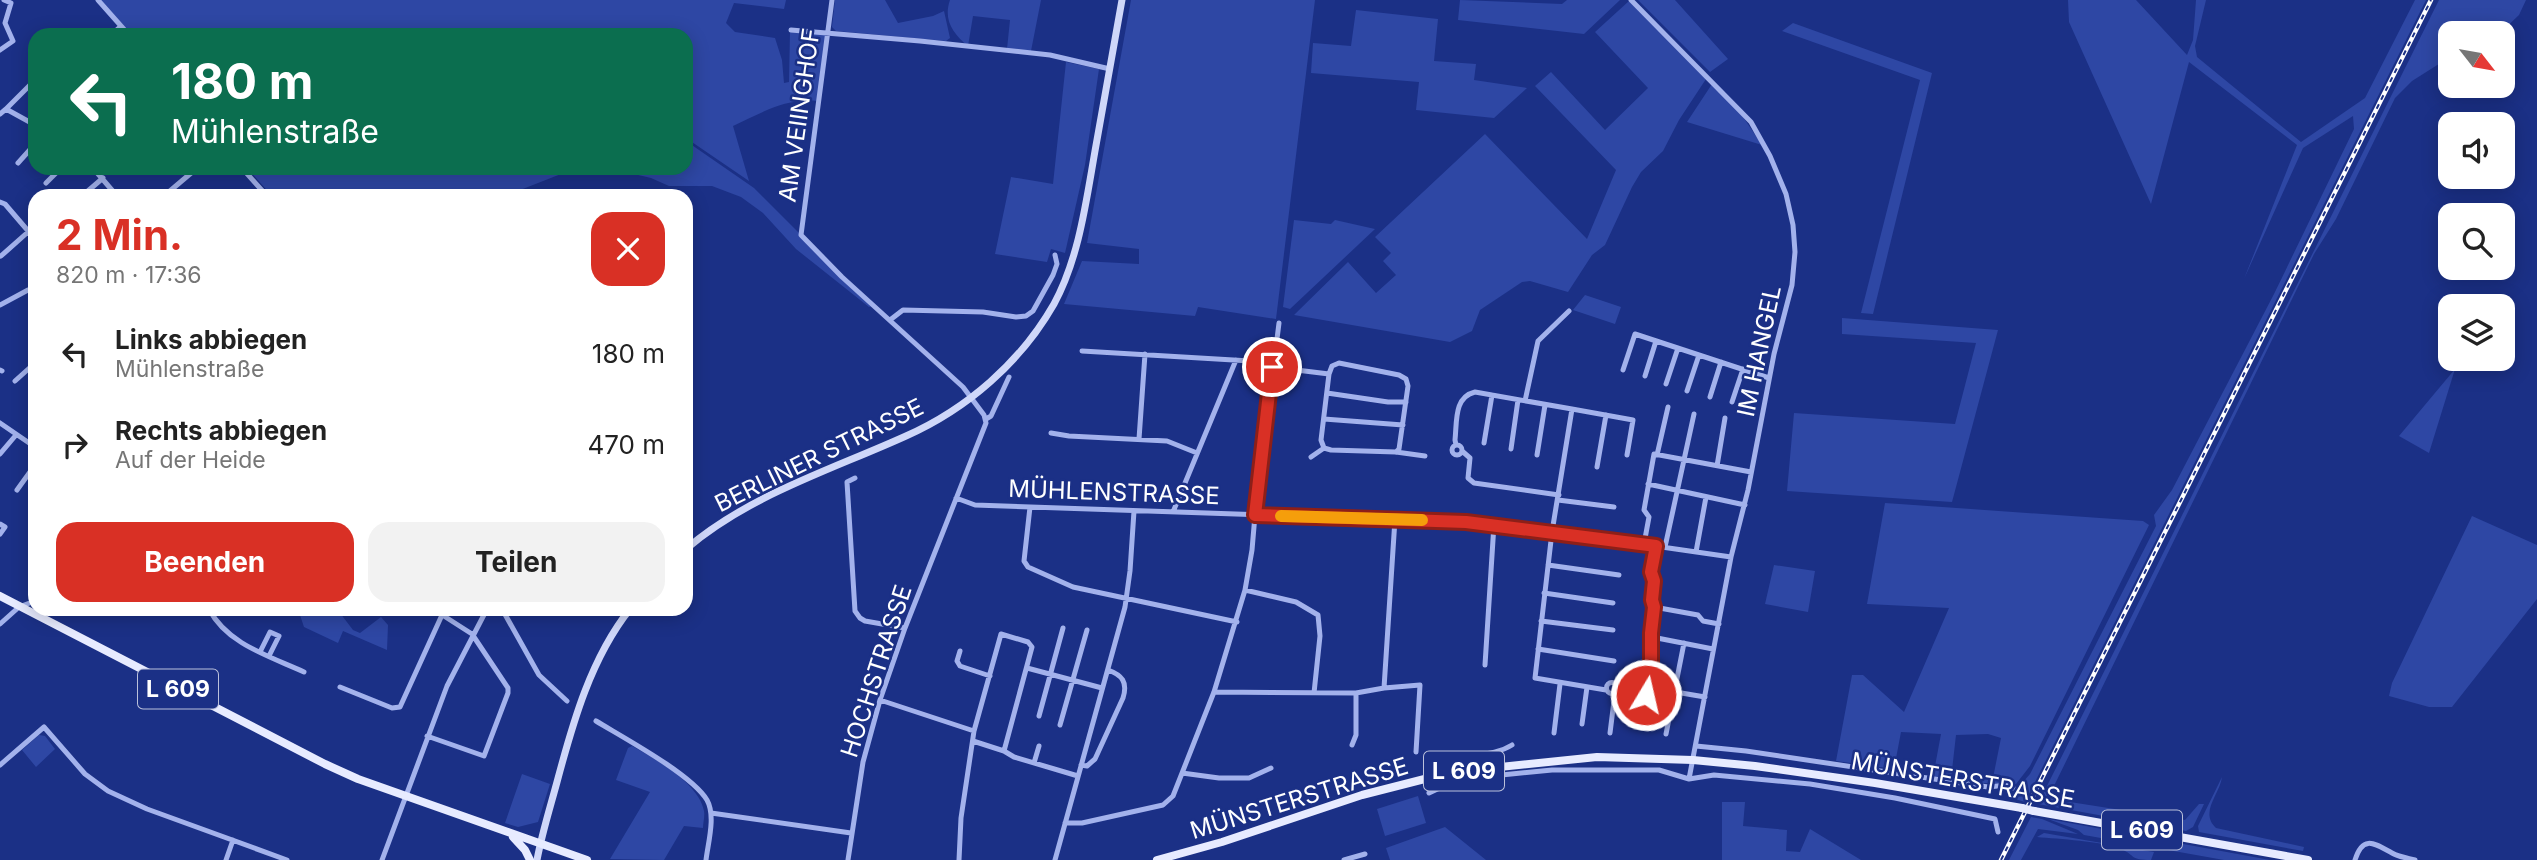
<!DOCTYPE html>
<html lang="de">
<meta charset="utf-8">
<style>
body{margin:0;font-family:Inter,sans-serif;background:#f2f2f2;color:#222;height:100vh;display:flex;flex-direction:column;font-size:26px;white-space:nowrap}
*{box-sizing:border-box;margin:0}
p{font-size:23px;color:#767676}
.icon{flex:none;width:38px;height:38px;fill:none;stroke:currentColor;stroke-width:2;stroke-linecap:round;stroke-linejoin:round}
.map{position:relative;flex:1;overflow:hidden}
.sheet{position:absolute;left:28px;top:189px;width:665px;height:427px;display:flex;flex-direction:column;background:#fff;border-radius:21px;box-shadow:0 4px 18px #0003}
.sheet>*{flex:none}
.banner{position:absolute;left:28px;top:28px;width:665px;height:147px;border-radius:21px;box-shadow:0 4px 18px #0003;background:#0b6e4f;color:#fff;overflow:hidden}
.needle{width:46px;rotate:121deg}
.controls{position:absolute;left:2438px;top:21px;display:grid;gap:14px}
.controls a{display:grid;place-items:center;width:77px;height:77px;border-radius:14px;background:#fff;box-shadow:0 4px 18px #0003;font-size:35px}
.pin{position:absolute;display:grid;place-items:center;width:60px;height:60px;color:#fff;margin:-30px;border:4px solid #fff;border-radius:50%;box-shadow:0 2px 7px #0007}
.me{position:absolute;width:77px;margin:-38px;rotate:9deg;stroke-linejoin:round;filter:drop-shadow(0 0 5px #0008)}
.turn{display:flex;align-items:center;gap:24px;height:147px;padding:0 28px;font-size:32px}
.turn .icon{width:91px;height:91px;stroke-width:2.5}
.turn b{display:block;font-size:49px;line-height:60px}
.round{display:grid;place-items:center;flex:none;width:74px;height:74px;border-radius:21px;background:#f2f2f2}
.headline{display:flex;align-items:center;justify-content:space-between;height:119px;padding:0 28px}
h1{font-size:42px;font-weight:700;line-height:52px;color:#d93025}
.primary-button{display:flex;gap:14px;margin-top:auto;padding:14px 28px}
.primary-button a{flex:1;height:80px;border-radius:21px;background:#d93025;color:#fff;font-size:28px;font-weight:700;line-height:80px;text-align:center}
.primary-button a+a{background:#f2f2f2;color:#222}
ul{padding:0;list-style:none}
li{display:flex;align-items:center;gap:21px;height:91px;padding:0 28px}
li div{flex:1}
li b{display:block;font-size:26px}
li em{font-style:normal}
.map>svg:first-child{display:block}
.green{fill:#2e47a4}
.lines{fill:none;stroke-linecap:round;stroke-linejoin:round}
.minor{stroke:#a3b2ec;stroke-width:5}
.secondary{stroke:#cfd7f9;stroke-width:7}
.primary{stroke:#e7ebff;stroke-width:8}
.rail-casing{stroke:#fff;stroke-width:4.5}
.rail{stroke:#1b3086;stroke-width:2;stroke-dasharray:5;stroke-linecap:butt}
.primary-bridge{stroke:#e7ebff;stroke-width:8}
.route-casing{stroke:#8d1f18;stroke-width:18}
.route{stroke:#d93025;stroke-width:12}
.slow{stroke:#f59e0b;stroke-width:12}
.labels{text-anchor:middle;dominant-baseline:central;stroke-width:5;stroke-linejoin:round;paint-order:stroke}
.shield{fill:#1b3086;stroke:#bbc1db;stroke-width:2}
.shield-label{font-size:23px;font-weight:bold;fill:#fff}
.street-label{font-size:24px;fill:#fff;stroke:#1b3086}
</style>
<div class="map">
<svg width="2537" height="860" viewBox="0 0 2537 860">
<rect width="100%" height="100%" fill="#1b3086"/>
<!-- green -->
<path class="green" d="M97,0H786L784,9L734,3L726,23L735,32L775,38L782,60L784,83L789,82L790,31L826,35L817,101C786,98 761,113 733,126L749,181L686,138V35H128Z
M835,0H885L898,23L933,16L944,11L950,38L946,41L836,31L832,27Z
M950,0H1041L1031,51L1007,49L1010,20L973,16L968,46C953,34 943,20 950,0Z
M1131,0H1315L1276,319L1198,307L1195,316L1064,304L1082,261L1139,264V249L1087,243Z
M1460,0L1562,4L1567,0H1620L1584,34L1458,20Z
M1638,0H1675L1728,59L1710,72Z
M2068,0H2136L2187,55L2193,40L2196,0H2206L2195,46L2197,57L2301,142L2365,98L2415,0H2426L2025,802L2012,798L2014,792L2030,774L2156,526L2154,515L2172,490L2274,294L2354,129L2353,116L2303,148L2244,279L2297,145L2189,62L2151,204L2069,22Z
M2439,0H2526L2519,15L2500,33H2450V57L2412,81L2395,98L2336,219L2314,254L2053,788V798L2061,803L2070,802L2185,820L2199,804H2204L2193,827L2186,831L2038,804Z
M1629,1L1706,79L1679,120L1663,151L1641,172L1632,187L1605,245L1592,255L1568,292L1530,281L1522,282L1480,310L1472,331L1450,342L1294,315L1348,262L1376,293L1396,275L1383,261L1391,253L1375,237L1485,134L1587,239L1616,170L1535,86L1551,72L1605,130L1648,88L1595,32Z
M1356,10L1438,19L1434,61L1476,64L1474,80L1527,88L1494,118L1416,110L1419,82L1311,73L1313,43L1351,46Z
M1793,23L1932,73L1873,314L1861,313L1920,80L1782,31Z
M1066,62L1099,69L1085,165L1065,253L1051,249L1047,262L995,254L1011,177L1053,184Z
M1712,84L1739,111L1762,145L1687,122Z
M686,141L754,188L872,306L869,307L796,249L763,213L741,197L712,186H669L651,178L617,170L585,168L561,174L505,196H272L247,168H686Z
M1294,220L1331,224L1335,220L1375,229L1290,309L1283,307Z
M1585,295L1621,307L1615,324L1573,310Z
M1842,318L1998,330L1952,502L1787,491L1794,413L1955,424L1976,343L1842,334Z
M2455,369L2429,453L2399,436Z
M1885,503L2143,521L2149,525L2030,766L2016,784L1982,783L1983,778H1993L2001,738L1988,734L1956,735L1951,779L1933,777L1941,734L1901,732L1894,769L1836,761L1852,675H1863L1904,712L1949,608L1867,604Z
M2472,516L2537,545V599L2452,707H2429L2389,696L2392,683Z
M1774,565L1815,571L1808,612L1765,604Z
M288,609H337L353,630L360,633L381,617L388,625L387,650L343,631L338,643L304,627L300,615Z
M39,735L45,736L55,749L36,767L22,750Z
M632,746C655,759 699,783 704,811C705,816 703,823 703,828L684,826L664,860L610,859L650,792L616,780L628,748Z
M522,774L550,784L538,822L518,827L505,823Z
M2222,777C2220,794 2199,812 2216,828L2304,847L2303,851L2199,832L2198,826Z
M1418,796L1426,823L1385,836L1377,809Z
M1722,802H1745L1743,826L1787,830L1786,851L1800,852L1810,829L1861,860H1722Z
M2031,817L2042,819L2078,834L2038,829L2021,860H2009Z
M2048,819L2270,860H2224L2084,835L2078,830Z
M1445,827L1486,860H1390L1386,848Z
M2044,833L2154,852L2151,860C2129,860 2137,856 2121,849C2101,841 2059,839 2037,837Z"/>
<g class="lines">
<!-- minor -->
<path class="minor" d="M98,0L129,35
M832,0L801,235L842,277L963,387L984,415L986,423L905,628L880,700L863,762L848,860
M791,30L920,41L1050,55L1110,69
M111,35L121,26
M0,50L13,41L5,23L11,3L4,0
M6,109L35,80
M0,114L6,109L35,125
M18,163L35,144
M93,168L117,196
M242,168L267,196
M46,183L61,168
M82,196L103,178
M164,196L197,168
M0,202L5,204L35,239
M1,256L28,232
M0,305L28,290L35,289
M890,320L903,310L983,312L1016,317L1026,316L1033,311L1053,275L1057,264L1055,255
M1082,351L1267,362L1272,367L1329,374L1332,366L1339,363L1399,375L1406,379L1408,386L1399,449L1396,452
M0,370L2,371
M1623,370L1635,334L1769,378
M1645,376L1656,341
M15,381L35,363
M1666,384L1678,348
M1687,391L1699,355
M1327,393L1388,402H1406
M1710,397L1721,362
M1525,401L1538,341L1569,311
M1732,402L1743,369
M1572,409L1633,420L1627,455
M986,419L991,416L1009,377
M1324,419L1403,425
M0,423L35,447
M1051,433L1069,436L1167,441L1197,453
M1139,439L1145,354
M1484,443L1492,395
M1456,445L1455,440C1457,421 1454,397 1475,392L1572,409L1552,532L1535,678L1606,690
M1452 450a5 5 0 1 1 10 0a5 5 0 1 1-10 0Z
M1324,448L1331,450L1396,452L1425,456
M1511,449L1518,400
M1462,451L1470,458L1468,478L1474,483L1559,495
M0,454L16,435
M1537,455L1545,405
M1657,455L1668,407
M1311,457L1324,448L1321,440L1329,374
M1717,466L1725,418
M1597,467L1606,415
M855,478L847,482L855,611L860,618L865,621L905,628
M1648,484L1745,505
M17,490L35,465
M956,498L975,505L1466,522L1530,528L1731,557
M1558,500L1614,507
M1030,507L1024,561L1028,567L1073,587L1237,622
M1173,512L1236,360
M0,524L5,527L0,534
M1644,544L1649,517L1644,510L1654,454L1751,472
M1665,547L1694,414
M1696,552L1706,497
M1548,565L1619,575
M1245,590L1296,602L1318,615L1320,636L1314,693
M1544,593L1613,603
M1654,607L1698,615L1703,621L1719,624
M209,609C227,644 269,656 304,672
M502,609L539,675L567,701
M1541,621L1613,630
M0,624L19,607L35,601
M1652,637L1713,649
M1538,649L1614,661
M960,651L957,661L960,666L990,676
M260,652L270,632L279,636L269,656
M1485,665L1494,524
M1027,668L1102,688
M1606.5 688a5.5 5.5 0 1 1 11 0a5.5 5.5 0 1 1-11 0Z
M340,687L392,708L400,707L442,615
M1646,687L1705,697
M1384,688L1420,685L1416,752
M1214,692L1356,693L1384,688L1395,519
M880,700L974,731L961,818L959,860
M1039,716L1063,628
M596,721C624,738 691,774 707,800C716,816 708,843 706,860
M1582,724L1587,687
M1060,725L1087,630
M1640,725L1651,662L1653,642L1651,633L1654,607L1652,600L1654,581L1651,572L1656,546
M1554,733L1560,684
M1610,733L1615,693
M1666,734L1684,643
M427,736L484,756L508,693V688L472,634L433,609
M973,741L1004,751L1032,647L1028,642L1001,634L974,731
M1352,745L1356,735V693
M1696,746L1746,751L1988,787L2007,785L2013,788
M1004,751L1014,757L1078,776
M1034,763L1039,746
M0,765L44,727L85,774L108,791L147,809L287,860
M1081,765L1087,766L1095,759L1123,698C1128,682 1122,675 1108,670
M1452,772L1451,760C1471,753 1493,757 1512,745
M1182,773L1219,778H1249L1271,768
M1689,779L1714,775L1810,784L1895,798L1995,819L1998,832
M1429,793L1448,784L1482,777L1552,770H1659L1689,779L1731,557L1748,490L1774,354L1792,285L1795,252L1793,225L1786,194L1770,156L1751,122L1631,0
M711,813L851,833
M1065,823H1082L1163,805L1173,796L1214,692L1245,590L1252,550L1255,515L1279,323
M226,860L233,840
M382,860L447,686L487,609
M1055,860L1125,607L1130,571L1134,511
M1344,860L1365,854
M2355,860C2363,834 2375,844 2392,853C2399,857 2407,858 2415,860"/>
<!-- secondary -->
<path class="secondary" d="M686,549C749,495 831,470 906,436C967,409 1021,362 1054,304C1079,258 1086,202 1095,151C1104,101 1113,50 1122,0
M537,860C542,833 550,808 557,782C573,722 591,658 630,609"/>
<!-- primary -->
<path class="primary" d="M0,596L325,764L358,779L587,860
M2034,811L2308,860
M513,837L525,850L530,860
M1157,860L1222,842L1362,795L1452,772L1597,757L1693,760L1755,766L1875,783L2022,808"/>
<!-- rail casing -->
<g class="rail-casing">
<path id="rail" d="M2001,860L2431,0"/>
</g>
<!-- rail -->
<use href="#rail" class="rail"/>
<!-- primary-bridge -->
<path class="primary-bridge" d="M2022,808L2034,811"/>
</g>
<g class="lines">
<!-- route casing -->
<g class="route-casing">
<path id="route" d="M1272,367L1255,515L1466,522L1656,546L1651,572L1654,581L1652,600L1654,607L1651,633V662L1646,695"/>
</g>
<!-- route -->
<use href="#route" class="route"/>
<!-- slow -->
<path class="slow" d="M1281,516L1422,520"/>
</g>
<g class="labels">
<!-- shield labels -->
<g class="shield">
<rect x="138" y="669.5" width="80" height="39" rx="5"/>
<rect x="1424" y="751.5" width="80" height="39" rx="5"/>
<rect x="2102" y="810.5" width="80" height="39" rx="5"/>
</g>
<g class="shield-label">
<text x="178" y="689">L 609</text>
<text x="1464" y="771">L 609</text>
<text x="2142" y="830">L 609</text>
</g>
<!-- street labels -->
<g class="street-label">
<text transform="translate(799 115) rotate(-82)">AM VEIINGHOF</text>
<text transform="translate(1759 351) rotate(-78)">IM HANGEL</text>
<text transform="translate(819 455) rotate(-26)">BERLINER STRASSE</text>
<text transform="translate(1114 492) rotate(2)">MÜHLENSTRASSE</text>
<text transform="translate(876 671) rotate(-72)">HOCHSTRASSE</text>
<text transform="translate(1963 780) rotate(10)">MÜNSTERSTRASSE</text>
<text transform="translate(1299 798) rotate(-17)">MÜNSTERSTRASSE</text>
</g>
</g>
</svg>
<div class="controls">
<a><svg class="needle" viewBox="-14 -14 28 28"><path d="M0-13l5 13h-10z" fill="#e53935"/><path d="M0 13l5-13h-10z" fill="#767676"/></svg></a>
<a><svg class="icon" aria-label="sound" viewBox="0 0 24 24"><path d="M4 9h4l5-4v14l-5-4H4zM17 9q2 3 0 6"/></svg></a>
<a><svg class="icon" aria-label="search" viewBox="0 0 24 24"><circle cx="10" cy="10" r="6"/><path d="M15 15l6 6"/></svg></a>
<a><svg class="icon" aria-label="layers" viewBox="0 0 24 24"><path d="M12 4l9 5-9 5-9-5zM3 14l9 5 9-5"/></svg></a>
</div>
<div class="pin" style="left:1272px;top:367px;background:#d93025"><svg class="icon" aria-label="arrive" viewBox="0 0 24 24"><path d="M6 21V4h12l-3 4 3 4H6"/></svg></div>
<svg class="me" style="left:1646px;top:695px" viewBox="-20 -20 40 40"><circle r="17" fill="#d93025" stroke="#fff" stroke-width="3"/><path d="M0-11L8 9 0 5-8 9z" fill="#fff"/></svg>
<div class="banner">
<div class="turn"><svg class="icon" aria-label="left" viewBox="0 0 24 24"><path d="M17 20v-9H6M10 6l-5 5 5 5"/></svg><div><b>180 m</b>Mühlenstraße</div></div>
</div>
<section class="sheet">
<div class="headline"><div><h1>2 Min.</h1><p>820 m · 17:36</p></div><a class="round" style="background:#d93025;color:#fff"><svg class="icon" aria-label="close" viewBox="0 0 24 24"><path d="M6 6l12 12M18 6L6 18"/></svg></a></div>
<ul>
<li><svg class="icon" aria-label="left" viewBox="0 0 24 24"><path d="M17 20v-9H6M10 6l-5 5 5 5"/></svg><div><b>Links abbiegen</b><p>Mühlenstraße</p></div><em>180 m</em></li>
<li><svg class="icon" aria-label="right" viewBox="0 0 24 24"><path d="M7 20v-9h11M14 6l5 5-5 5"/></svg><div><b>Rechts abbiegen</b><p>Auf der Heide</p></div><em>470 m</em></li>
</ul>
<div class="primary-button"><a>Beenden</a><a>Teilen</a></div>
</section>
</div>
